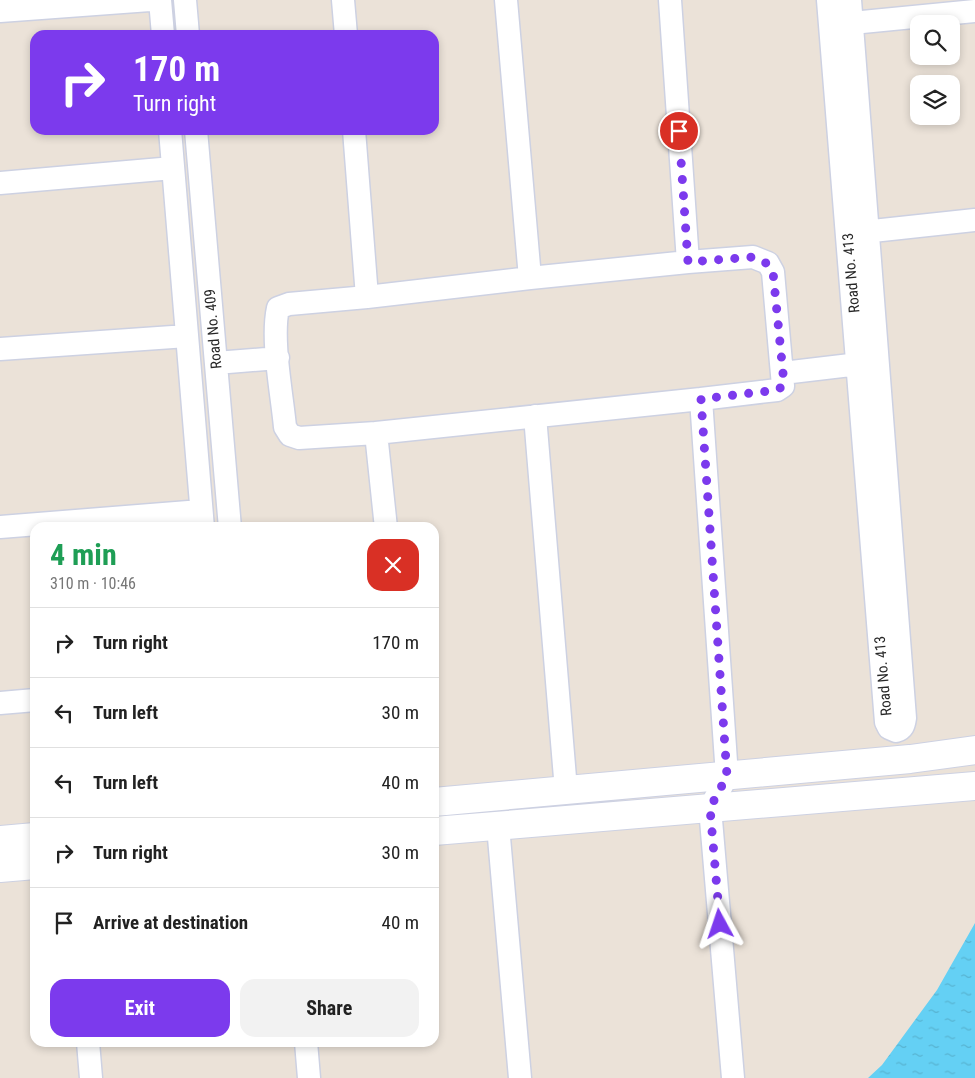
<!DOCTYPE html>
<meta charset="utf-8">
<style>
body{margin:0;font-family:"Roboto Condensed",sans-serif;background:#f2f2f2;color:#222;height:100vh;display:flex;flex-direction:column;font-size:19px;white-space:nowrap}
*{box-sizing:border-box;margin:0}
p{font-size:16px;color:#767676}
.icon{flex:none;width:28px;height:28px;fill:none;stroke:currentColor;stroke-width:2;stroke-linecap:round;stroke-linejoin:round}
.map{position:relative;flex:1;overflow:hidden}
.details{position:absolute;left:30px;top:522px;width:409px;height:525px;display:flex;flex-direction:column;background:#fff;border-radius:15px;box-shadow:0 2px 8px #0003}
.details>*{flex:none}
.top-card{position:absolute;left:30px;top:30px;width:409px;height:105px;border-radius:15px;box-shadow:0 2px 8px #0003;background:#7c3aed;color:#fff;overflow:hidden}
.controls{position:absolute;left:910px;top:15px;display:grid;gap:10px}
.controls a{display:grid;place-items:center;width:50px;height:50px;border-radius:10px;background:#fff;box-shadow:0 2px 8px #0003;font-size:25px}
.pin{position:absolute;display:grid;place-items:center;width:42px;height:42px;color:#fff;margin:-21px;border:2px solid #fff;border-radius:50%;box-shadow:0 1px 5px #0007}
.me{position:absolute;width:55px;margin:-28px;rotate:355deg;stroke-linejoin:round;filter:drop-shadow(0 0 4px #0008)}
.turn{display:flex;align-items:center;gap:18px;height:105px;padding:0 20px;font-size:22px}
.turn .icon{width:65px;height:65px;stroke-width:2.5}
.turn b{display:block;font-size:35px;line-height:42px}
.round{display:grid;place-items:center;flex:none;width:52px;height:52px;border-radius:15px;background:#f2f2f2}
.summary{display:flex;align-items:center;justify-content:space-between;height:85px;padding:0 20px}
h1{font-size:30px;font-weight:700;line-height:38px;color:#1e9e55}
.cta{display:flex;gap:10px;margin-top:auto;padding:10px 20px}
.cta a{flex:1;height:58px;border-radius:15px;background:#7c3aed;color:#fff;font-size:20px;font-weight:700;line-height:58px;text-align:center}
.cta a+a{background:#f2f2f2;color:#222}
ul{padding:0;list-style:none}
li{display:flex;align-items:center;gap:15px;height:70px;padding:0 20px;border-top:1px solid #e0e0e0}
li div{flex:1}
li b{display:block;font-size:19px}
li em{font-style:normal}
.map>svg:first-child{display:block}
.water{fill:url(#water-ripples)}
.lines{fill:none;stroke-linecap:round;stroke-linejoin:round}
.minor-casing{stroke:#cdd1e2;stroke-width:25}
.tertiary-casing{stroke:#cdd1e2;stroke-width:30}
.minor{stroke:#fff;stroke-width:22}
.tertiary{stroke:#fff;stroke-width:28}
.route{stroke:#7c3aed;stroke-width:9;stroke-dasharray:0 16.2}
.labels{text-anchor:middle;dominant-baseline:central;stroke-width:4;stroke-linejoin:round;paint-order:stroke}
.street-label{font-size:15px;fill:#272727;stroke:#fff}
</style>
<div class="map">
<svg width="975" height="1078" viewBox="0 0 975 1078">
<defs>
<pattern id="water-ripples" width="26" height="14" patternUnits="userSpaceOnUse" patternTransform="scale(1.25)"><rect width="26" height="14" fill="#64d0f4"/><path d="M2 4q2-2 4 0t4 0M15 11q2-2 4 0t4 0" fill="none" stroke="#57b3d1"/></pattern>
</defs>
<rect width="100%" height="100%" fill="#ebe2d8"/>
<!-- water -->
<path class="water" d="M975,923V1078H868L882,1065L937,990Z"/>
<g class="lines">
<!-- minor casing -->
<g class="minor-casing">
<path id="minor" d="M160,0L163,35
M185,0L188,35
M343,0L346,35
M506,0L530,278
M670,0L688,262
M828,0L886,722L889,728L896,731C903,729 904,725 905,718L850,0
M0,11L150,0
M852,23L975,11
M170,130L203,528
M196,130L230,528
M354,130L367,297
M0,183L173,168
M854,233L975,220
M0,349L187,336
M216,363L278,358
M783,373L859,364
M535,416L566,790
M376,433L299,438L290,435L285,427C282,394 271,340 278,308L289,304L367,297L530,278L688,262L753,257L768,263L773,272L783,386L777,390L701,399L727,776L710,808L733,1078
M0,527L201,511
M386,528L376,433L701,399
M0,703L35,700
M498,826L520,1078
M88,1042L91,1078
M306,1042L309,1078"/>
</g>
<!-- tertiary casing -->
<g class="tertiary-casing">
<path id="tertiary" d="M434,802L910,759L975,750
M434,831L975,786
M0,840L35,837
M0,868L35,865"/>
</g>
<!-- minor -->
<use href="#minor" class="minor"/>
<!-- tertiary -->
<use href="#tertiary" class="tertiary"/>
</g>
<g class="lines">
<!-- route -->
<path class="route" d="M679,131L688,262L753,257C763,260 768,263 773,272L783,373V386L777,390L701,399L727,776L710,808L720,924"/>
</g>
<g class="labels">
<!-- street labels -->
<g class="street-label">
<text transform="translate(851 273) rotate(-95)">Road No. 413</text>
<text transform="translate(213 329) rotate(-95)">Road No. 409</text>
<text transform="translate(883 676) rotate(-95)">Road No. 413</text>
</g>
</g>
</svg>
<div class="controls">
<a><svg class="icon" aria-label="search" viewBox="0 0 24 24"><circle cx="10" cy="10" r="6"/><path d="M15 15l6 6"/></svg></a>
<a><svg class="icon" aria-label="layers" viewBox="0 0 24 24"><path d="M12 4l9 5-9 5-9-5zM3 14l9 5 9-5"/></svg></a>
</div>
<div class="pin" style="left:679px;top:131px;background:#d93025"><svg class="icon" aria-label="arrive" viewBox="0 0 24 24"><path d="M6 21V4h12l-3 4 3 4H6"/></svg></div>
<svg class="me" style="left:720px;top:924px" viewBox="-20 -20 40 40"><path d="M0-17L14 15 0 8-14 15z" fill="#7c3aed" stroke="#fff" stroke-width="4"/></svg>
<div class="top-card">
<div class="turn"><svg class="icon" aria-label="right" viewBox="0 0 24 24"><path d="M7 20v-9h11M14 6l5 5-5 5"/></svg><div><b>170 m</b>Turn right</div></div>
</div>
<section class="details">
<div class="summary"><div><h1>4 min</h1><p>310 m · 10:46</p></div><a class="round" style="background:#d93025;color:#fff"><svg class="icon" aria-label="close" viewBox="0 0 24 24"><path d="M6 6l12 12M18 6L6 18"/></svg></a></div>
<ul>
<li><svg class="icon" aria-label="right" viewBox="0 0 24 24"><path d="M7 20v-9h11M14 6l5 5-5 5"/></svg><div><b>Turn right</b></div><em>170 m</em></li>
<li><svg class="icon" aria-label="left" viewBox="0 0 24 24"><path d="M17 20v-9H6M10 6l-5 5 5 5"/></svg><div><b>Turn left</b></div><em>30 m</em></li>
<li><svg class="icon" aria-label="left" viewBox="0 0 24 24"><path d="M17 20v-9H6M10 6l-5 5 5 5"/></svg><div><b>Turn left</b></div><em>40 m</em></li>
<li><svg class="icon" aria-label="right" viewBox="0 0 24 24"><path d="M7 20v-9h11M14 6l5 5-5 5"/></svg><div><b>Turn right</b></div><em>30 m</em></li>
<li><svg class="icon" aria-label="arrive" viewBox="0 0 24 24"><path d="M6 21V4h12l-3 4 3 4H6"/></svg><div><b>Arrive at destination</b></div><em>40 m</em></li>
</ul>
<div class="cta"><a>Exit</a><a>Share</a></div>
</section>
</div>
